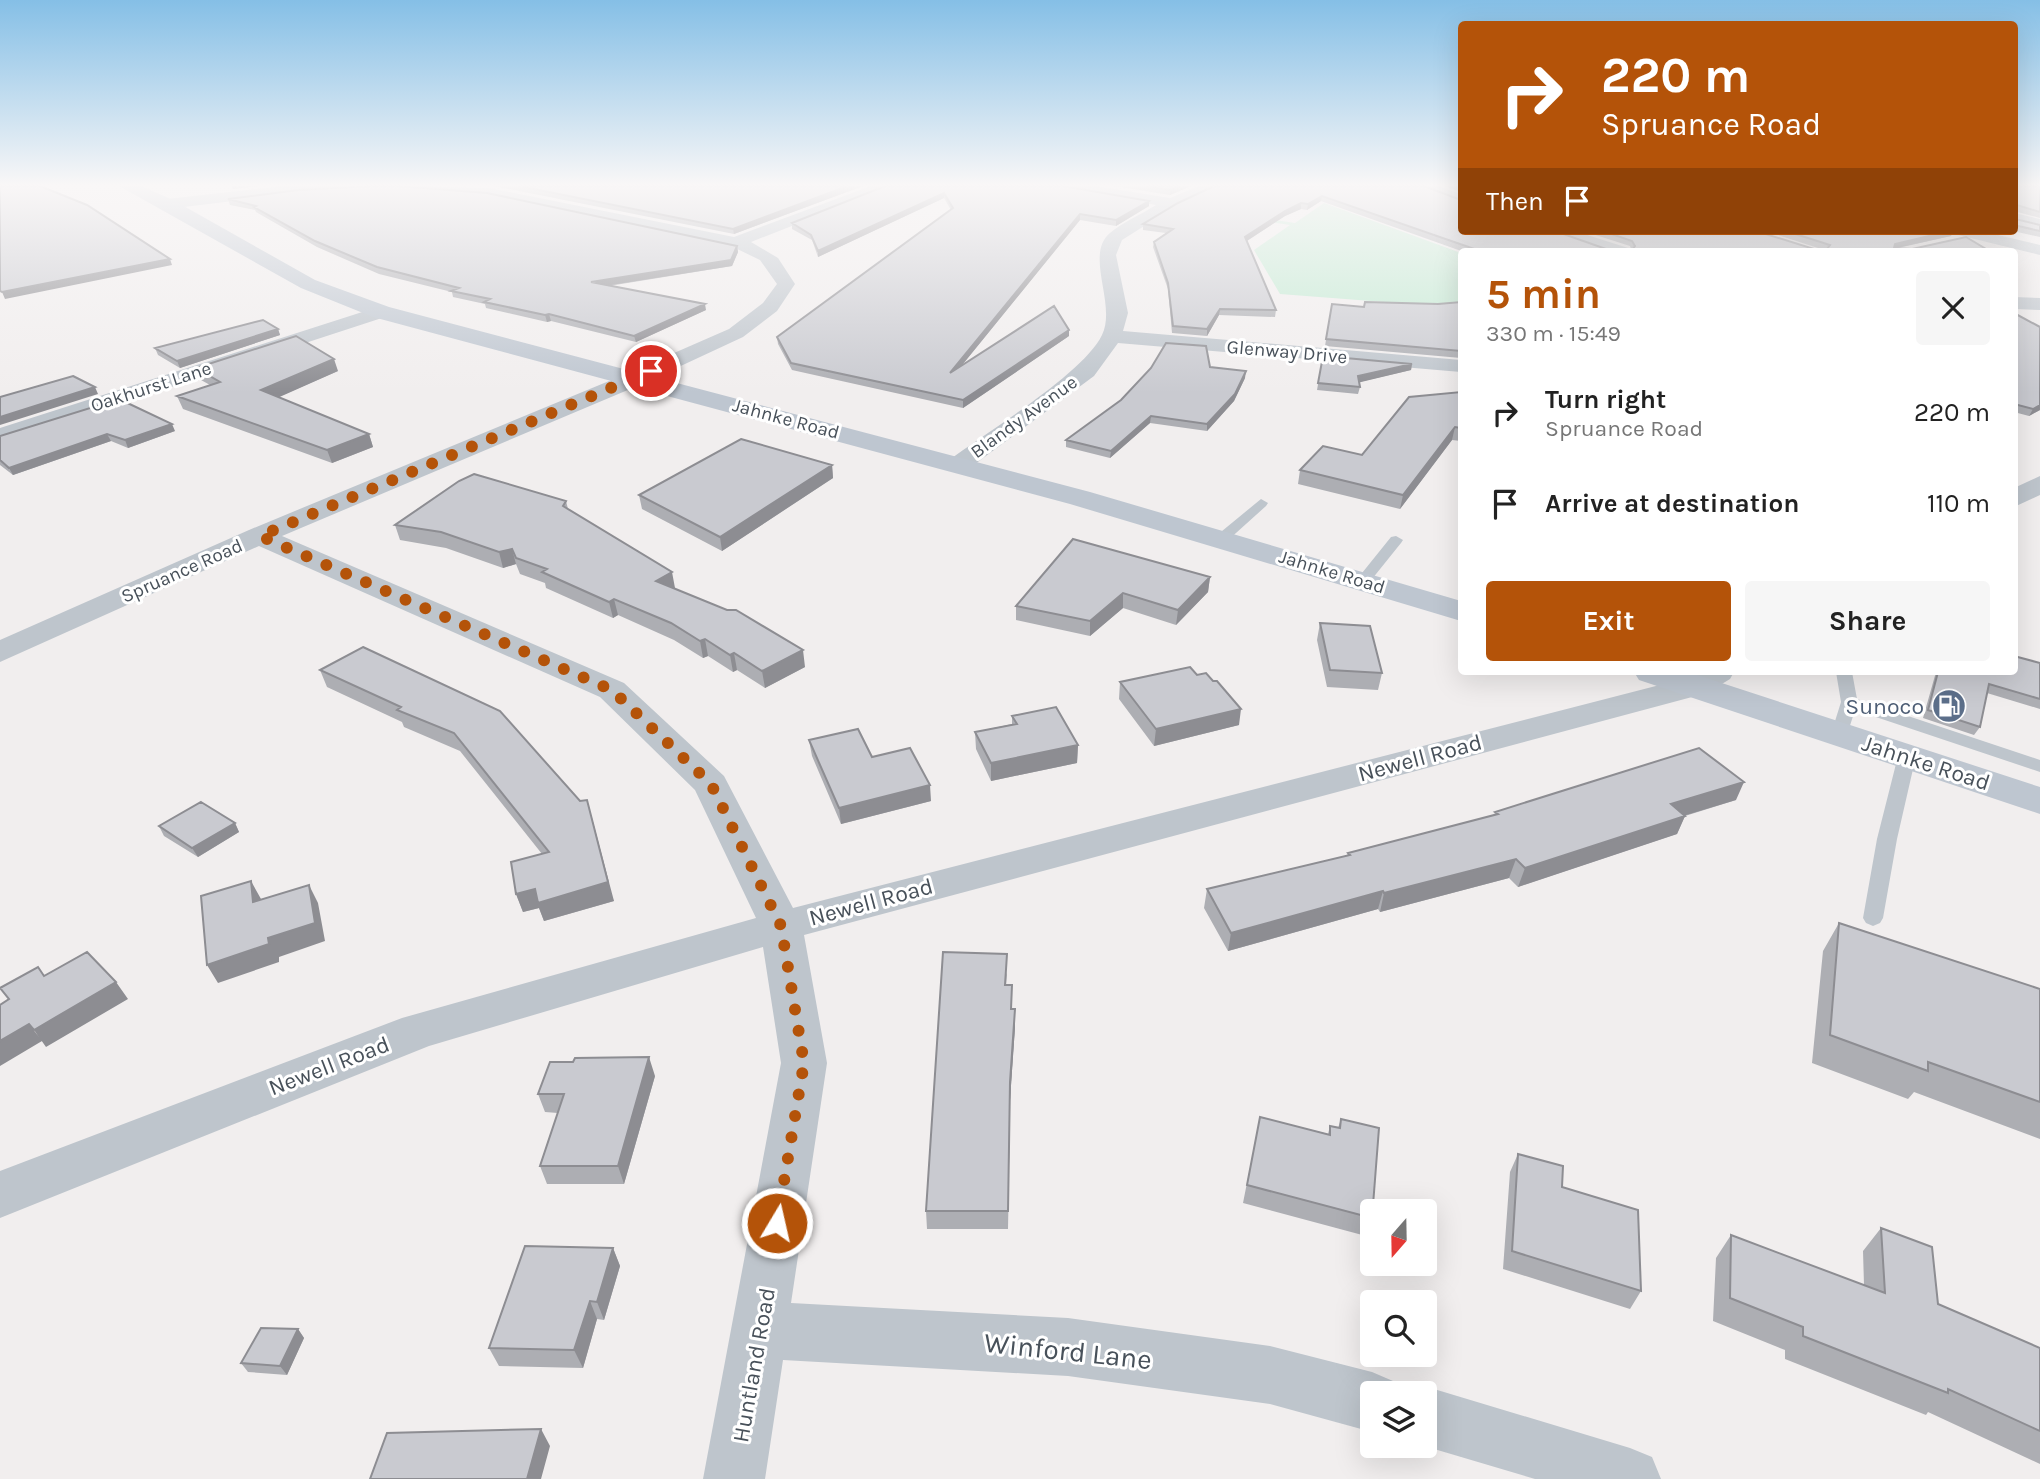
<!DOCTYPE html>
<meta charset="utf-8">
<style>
body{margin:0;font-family:Karla,sans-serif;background:#f6f6f6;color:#222;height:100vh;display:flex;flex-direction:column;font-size:26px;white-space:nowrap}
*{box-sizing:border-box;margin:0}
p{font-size:23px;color:#767676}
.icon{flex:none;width:38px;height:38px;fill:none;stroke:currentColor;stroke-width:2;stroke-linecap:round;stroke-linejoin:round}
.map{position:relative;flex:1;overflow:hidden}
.details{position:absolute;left:1458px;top:248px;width:560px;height:427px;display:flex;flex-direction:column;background:#fff;border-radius:7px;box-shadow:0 7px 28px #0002}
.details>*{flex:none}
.banner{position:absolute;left:1458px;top:21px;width:560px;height:214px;border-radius:7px;box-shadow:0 7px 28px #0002;background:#b45309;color:#fff;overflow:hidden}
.needle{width:46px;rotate:200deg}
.fabs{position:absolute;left:1360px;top:1199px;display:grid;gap:14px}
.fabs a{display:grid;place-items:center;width:77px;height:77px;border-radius:7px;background:#fff;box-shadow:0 7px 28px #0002;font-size:35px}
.pin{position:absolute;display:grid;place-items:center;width:60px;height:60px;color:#fff;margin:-30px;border:4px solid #fff;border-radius:50%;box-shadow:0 2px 7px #0007}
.me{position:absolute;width:77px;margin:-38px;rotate:9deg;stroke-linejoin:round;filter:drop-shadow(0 0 5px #0008)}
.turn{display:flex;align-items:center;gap:24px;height:147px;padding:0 28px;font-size:32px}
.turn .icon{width:91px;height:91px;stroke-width:2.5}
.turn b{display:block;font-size:49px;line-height:60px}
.then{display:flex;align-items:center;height:66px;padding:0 28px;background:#0003;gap:14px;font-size:26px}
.round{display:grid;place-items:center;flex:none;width:74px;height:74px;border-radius:7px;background:#f6f6f6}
.summary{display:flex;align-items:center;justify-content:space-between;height:119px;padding:0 28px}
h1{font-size:42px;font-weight:700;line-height:52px;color:#b45309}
.button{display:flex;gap:14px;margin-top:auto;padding:14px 28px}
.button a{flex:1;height:80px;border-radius:7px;background:#b45309;color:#fff;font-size:28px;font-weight:700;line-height:80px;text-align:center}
.button a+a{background:#f6f6f6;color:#222}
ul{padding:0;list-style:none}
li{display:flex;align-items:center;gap:21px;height:91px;padding:0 28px}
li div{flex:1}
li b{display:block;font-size:26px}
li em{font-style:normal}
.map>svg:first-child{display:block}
.green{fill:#c1ead2}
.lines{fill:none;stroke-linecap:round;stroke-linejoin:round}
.service{fill:#bec5cc;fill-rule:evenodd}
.minor{fill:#bec5cc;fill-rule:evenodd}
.secondary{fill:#bec6d0;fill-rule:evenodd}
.wall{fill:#adaeb3}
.shaded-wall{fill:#8d8d92}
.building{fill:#c9cad0;stroke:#8d8d92;stroke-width:2}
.route{stroke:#b45309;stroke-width:12;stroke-dasharray:0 21.6}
.labels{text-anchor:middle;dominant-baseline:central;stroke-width:6;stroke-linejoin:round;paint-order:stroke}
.far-street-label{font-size:19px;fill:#48515a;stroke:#fff}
.service-label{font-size:23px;fill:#4e5e75;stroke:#fff;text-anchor:end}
.street-label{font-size:23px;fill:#48515a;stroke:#fff}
.near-street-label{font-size:28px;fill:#48515a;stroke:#fff}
</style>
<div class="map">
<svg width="2040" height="1479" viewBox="0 0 2040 1479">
<rect width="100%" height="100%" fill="#f1eeee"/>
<!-- green -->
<path class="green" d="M1324,203L1461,253V304L1436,306L1280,294L1254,250L1290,225L1174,207L1177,205L1295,223Z"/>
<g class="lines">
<!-- service -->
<path class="service" d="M1261,499L1268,503L1266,506L1226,542H1216V536Z
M1396,536L1403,540L1401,543L1368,584H1358L1356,581L1358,578L1391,537Z
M1836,672H1852L1857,699L2040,760V772L1855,710L1846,738H1834L1831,734L1841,702Z
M1907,750L1916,756L1897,839L1883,918L1880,923L1873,926L1866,923L1863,918L1877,839L1898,756Z"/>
<!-- minor -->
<path class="minor" d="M284,186H377L370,190L300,193L167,209L159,204L167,199Z
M396,186L489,188L734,237L871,186H893L751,242L778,258L795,284L777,311L743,337L642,384L282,536L624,683L724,776L793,908L1683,679L1695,672H1734L1730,679L1707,693L804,935L827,1063L791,1303L1068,1318L1270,1346L1372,1372L1393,1381L1398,1393H1372V1432L1270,1404L1068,1376L783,1360L765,1479H703L781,1063L763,947L429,1046L0,1218V1171L402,1018L756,918L695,790L600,697L259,546L0,662V640L249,530L626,374L729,329L763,303L777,284L760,260L731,246L489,196L403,190Z
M1058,186H1095L1170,198L1199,186H1220L1176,206L1122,240L1116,255L1128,313L1123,331L1461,360V372L1118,343L1094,376L967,470L958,472L949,470L946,465L949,460C987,432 1083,374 1102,335C1117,304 1084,255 1110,233C1123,222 1142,214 1156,205L1065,190Z
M1414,186H1437L1461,194V203Z
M2014,213L2040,219V229L2014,223Z
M1551,231H1575L1628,248L1631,252H1605L1553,234Z
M1952,231H1981L2040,245V255L1954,234Z
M2014,297L2040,298V310L2014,309Z
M381,306L388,308L391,312L388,316L0,443V428Z
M2040,476V495L2014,507V488Z
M1424,1386L1630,1448L1652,1457L1661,1479H1535L1424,1446V1393H1407Z"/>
<!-- secondary -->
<path class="secondary" d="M119,186H141L173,200L315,280L389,307L1090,492L1461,601V621L1070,504L373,317L301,288Z
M1634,672H1688L2040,787V814L1639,680Z"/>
</g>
<!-- wall -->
<path class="wall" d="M494,186H863L734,234Z
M885,186L1149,206L1116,226L1080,220L962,365L1069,336L963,408L792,370L778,344L777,337L951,210L944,198L818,257L812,240L792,229V223Z
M1114,186H1191L1170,195Z
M1214,186L1461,200L1606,249H1631L1630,246L1583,231H1756L1814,249H1821L1766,231H1953L1951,236L1898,248L1991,252H1464L1321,201L1307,210L1301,209L1285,216L1247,241L1276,310L1275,317L1219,315L1207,336L1172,333L1168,289L1153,247L1154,242L1166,233L1143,230V224Z
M1446,186H1461V192Z
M2014,186H2040V218L2014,211Z
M368,187H401L737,246L738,252L732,266L609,286L706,310L636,342L551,321L547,322L486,308L485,304L453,297L452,292L379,274L317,247L256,212L255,210L230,205L228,199Z
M2014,212L2015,219L2040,225V237L2013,231H2014Z
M1461,302V358L1325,346L1332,304L1364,307L1438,304Z
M2014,313L2040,327V410L2029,416L2014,412Z
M278,329L280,335L180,368L158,355L155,348Z
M1323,356L1412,364L1411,370L1359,382L1360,387L1358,394L1317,390Z
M1210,367L1245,378L1234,401L1207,431L1150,423L1110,458L1066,447V440Z
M196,368L338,371L278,397L369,434L373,447L332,463L183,409L177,396L210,385L201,380Z
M1461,392V441L1452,440L1400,509L1298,484L1300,470L1362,455Z
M175,431L128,448L111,441L13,475L0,465V436Z
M832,465L833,478L722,551L642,509L639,495Z
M566,501L568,509L675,588L674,589L805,667L765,688L737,670L733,672L708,656L703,658L674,640L618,615L613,618L546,588L545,583L520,574L516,564L503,568L446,548L400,540L395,525Z
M1210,577L1208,592L1176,625L1123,608L1090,636L1016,620V606Z
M1320,623L1382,673L1378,690L1327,687L1317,640Z
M2040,663V709L1987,693L1980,727L1974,735L1923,718L1936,672H2014Z
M320,670L500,711L614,901L544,921L539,908L523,912L516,894L542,854L460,751L404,727L402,722L327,687Z
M1197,675L1239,725L1154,746L1119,699L1120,682Z
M1012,716L1078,745L1077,763L991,781L976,749L975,732L1012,724Z
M809,740L872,757L931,801L841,824L812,756Z
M1736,800L1685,816L1677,834L1518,887L1509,878L1380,912L1378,909L1228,951L1204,908L1207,889L1347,856L1348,853L1494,815L1495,812Z
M235,823L239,832L198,857L164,836L159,826Z
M1839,923L2040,989V1139L1914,1092L1908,1099L1812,1063L1823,951Z
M1007,972L1006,985L1012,1009H1015V1027L1010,1100L1008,1229H927L926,1211Z
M655,1076L624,1184H547L540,1166L558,1113L545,1112L538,1094Z
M1260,1117L1328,1134L1330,1126L1338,1128L1341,1119L1372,1218L1366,1236L1243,1203Z
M1518,1154L1562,1187L1641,1291L1630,1309L1503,1269L1510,1172Z
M1881,1228L1938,1304L2040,1348V1464L1928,1412L1926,1415L1785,1359V1350L1713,1321L1716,1258L1731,1235L1864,1285L1863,1251Z
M613,1248L620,1266L604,1320L597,1319L583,1368L499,1366L489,1348Z
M298,1329L304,1338L287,1375L248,1372L241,1363Z"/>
<!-- shaded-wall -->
<path class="shaded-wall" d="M232,186H257L233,189Z
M848,186H863L734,234L733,229Z
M1179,186H1191L1170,195V190Z
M944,193V198L818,257V251Z
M1322,196L1321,201L1307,210L1308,204Z
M1149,201V206L1116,226V220Z
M1301,203V209L1285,216L1245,242V237L1285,211Z
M1080,214V220L950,380V373Z
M1950,231H1953L1951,236L1892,249L1895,244Z
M737,246L738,252L732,266L592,288L591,282Z
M170,259L172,265L5,299L2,292Z
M705,304L706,310L636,342L634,336Z
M1220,309L1219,315L1207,336V329Z
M549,314L551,321L547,322L545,315Z
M278,329L280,335L180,368L177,361Z
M1069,330V336L963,408V400Z
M334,359L338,371L266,403L261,390Z
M1412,364L1411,370L1357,383L1358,376Z
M1246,371L1245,378L1234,401L1207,431V424Z
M95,387L98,394L0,425V417Z
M2040,405V410L2029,416L2033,409Z
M1151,416L1150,423L1110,458L1111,451Z
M172,424L175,431L128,448L125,440Z
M1455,427L1452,440L1400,509L1403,495Z
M107,434L111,441L13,475L9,468Z
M369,434L373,447L332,463L327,450Z
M832,465L833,478L722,551L720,537Z
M512,549L516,564L503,568L499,552Z
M672,572L675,588L660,598L656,581Z
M1210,577L1208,592L1176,625L1178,610Z
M1123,593V608L1090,636V621Z
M614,599L618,615L613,618L609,602Z
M705,639L708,656L703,658L700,641Z
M803,650L805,667L765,688L762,671Z
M734,653L737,670L733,672L730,655Z
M1241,709L1239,725L1154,746L1156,729Z
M1078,745L1077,763L991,781V763Z
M1744,782L1736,800L1663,822L1671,804Z
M930,785L931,801L841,824L839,808Z
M1685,816L1677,834L1518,887L1525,868Z
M592,818L614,901L544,921L539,908L523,912L516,894Z
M235,823L239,832L198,857L192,848Z
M1516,859L1509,878L1380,912L1384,893Z
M251,881L261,899L264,921L253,902Z
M309,885L318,903L325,941L279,957V962L218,983L207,965L268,938Z
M1383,891L1378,909L1228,951L1231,933Z
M116,982L128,999L46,1047L34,1030Z
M1015,1009V1027L1010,1100L1008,1229L1010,1082Z
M29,1024L42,1041L0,1066V1041Z
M649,1057L655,1076L624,1184L618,1166Z
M613,1248L620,1266L604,1320L597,1302Z
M590,1301L597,1319L583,1368L574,1350Z
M298,1329L304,1338L287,1375L280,1366Z
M541,1429L550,1446L541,1479H527Z"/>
<!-- building -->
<path class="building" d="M0,186H40L87,205L170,259L2,292L0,291Z
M370,186H399L487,193L737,246L731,260L591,282L705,304L634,336L549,314L545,315L484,302L490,299L451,291L459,288L377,267L315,241L254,207L256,206L228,199L298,190Z
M519,186H848L733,229Z
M885,186H1063L1149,201L1116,220L1080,214L950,373L1054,306L1069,330L963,400L791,363L777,337L953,208L944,193L818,251L811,235L792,223Z
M1147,186H1179L1170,190Z
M1214,186H1424L1461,200V231H1555L1606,249H1633L1635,246L1632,241L1603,231H1756L1814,249H1827L1830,245L1786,231H1950L1895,244L1894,248L1912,249L1966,237L1991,252H1483L1322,196L1308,204L1301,203L1285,211L1245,237L1276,310L1220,309L1207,329L1173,326L1168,283L1154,242L1173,229L1143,224L1178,203Z
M2014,186H2040V212L2017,205L2014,207Z
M2014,212L2015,219L2040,225V231L2014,225Z
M1365,302L1438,304L1461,302V351L1326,339L1332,304L1364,307Z
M2014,313L2040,327V405L2033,409L2014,404Z
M263,320L278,329L177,361L155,348Z
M296,336L334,359L261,390L369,434L327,450L177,396L220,382L196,368Z
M1166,343L1206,346L1210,367L1246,371L1235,394L1207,424L1151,416L1111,451L1066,440L1121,400L1151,368Z
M1323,356L1412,364L1358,376L1360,387L1318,383Z
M73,376L95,387L0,417V397Z
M1461,392V428L1455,427L1403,495L1300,470L1323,446L1362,455L1409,397Z
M119,399L172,424L125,440L107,434L9,468L0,460V436Z
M741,439L832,465L720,537L639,495Z
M474,474L566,501L563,506L672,572L656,581L727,610H736L803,650L762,671L734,653L730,655L705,639L700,641L671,623L614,599L609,602L542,572L547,569L516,558L512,549L499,552L441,532L395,525L459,481Z
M1073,539L1210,577L1178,610L1123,593L1090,621L1016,606Z
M1320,623L1370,626L1382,673L1330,670Z
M363,647L500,711L580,801L587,800L608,882L538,903L535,889L516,894L511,862L549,852L454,733L397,710L401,707L320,670Z
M2014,656L2040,663V699L1989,684L1980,727L1928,710L1938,672H2014Z
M1190,667L1197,675L1206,673L1213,681H1217L1241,709L1156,729L1120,682Z
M1056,707L1078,745L991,763L975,732L1017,724L1012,716Z
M858,729L872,757L910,748L930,785L839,808L809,740Z
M1699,748L1744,782L1671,804L1685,816L1525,868L1516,859L1384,893L1383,891L1231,933L1207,889L1350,855L1348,853L1498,814L1495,812Z
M201,802L235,823L192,848L159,826Z
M251,881L253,902L309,885L315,923L268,938L269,944L207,965L201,896Z
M1839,923L2040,989V1102L1928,1062V1071L1830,1035Z
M87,952L116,982L34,1030L29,1024L0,1041V1005L9,999L0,988L38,967L44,976Z
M943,952L1007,954L1005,985H1012L1011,1009H1015L1010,1082L1008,1211H926Z
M649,1057L618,1166H540L564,1094H538L550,1062H573L575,1058Z
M1260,1117L1330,1135V1126L1340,1128L1341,1119L1379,1128L1372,1218L1247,1185Z
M1518,1154L1563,1166L1562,1187L1638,1210L1641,1291L1512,1251Z
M1881,1228L1932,1247L1938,1304L2040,1348V1431L1948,1389V1393L1803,1336V1327L1730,1298L1731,1235L1885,1293Z
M525,1246L613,1248L597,1302L590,1301L574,1350L489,1348Z
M261,1328L298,1329L280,1366L241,1363Z
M541,1429L527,1479H370L387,1433Z"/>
<!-- sky -->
<linearGradient id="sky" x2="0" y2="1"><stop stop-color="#85bfe6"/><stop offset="0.47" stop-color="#f9f7f7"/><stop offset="1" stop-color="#f9f7f7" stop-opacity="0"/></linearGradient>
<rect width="2040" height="393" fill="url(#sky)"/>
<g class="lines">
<!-- route -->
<path class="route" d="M651,371L260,536L612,690L711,784L781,926L804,1063L777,1223"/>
</g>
<!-- icons -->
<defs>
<g id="fuel-disc" transform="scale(1.75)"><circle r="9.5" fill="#5c6f8a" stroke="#fff"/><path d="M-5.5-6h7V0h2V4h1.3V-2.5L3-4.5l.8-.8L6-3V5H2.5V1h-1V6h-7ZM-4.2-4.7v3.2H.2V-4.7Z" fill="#fff"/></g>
</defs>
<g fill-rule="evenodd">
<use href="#fuel-disc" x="1949" y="706"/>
</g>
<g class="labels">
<!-- far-street labels -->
<g class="far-street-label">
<text transform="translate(1287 352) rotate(5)">Glenway Drive</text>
<text transform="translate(151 387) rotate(-18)">Oakhurst Lane</text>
<text transform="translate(1024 417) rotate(-36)">Blandy Avenue</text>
<text transform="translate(786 419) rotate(15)">Jahnke Road</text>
<text transform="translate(182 571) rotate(-24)">Spruance Road</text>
<text transform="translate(1332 572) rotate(17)">Jahnke Road</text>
</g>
<!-- service labels -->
<g class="service-label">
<text x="1924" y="706">Sunoco</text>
</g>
<!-- street labels -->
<g class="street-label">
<text transform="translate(1420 758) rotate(-15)">Newell Road</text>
<text transform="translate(1926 763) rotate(18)">Jahnke Road</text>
<text transform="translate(871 902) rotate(-15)">Newell Road</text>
<text transform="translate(329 1066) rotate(-21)">Newell Road</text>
<text transform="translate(754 1365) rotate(-80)">Huntland Road</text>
</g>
<!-- near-street labels -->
<g class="near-street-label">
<text transform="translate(1068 1351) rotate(6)">Winford Lane</text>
</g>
</g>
</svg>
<div class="fabs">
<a><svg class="needle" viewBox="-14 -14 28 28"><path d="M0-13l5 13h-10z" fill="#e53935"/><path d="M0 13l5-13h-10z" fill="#767676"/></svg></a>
<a><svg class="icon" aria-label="search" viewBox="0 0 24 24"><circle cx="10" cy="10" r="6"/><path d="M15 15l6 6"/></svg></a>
<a><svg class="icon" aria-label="layers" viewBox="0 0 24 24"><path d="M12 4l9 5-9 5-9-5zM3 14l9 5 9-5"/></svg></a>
</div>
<div class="pin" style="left:651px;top:371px;background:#d93025"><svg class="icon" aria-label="arrive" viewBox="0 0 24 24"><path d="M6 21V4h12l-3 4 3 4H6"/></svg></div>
<svg class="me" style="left:777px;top:1223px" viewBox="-20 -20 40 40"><circle r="17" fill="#b45309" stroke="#fff" stroke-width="3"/><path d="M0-11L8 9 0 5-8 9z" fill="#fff"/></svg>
<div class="banner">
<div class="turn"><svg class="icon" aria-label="right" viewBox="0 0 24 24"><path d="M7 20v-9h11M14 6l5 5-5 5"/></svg><div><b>220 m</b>Spruance Road</div></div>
<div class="then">Then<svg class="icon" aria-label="arrive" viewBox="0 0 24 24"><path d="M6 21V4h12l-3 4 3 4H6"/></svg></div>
</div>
<section class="details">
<div class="summary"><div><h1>5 min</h1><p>330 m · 15:49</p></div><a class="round"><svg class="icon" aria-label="close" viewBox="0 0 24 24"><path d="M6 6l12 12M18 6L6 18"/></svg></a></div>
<ul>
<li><svg class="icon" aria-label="right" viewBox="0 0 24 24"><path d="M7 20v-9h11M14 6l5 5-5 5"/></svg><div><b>Turn right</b><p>Spruance Road</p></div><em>220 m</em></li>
<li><svg class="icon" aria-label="arrive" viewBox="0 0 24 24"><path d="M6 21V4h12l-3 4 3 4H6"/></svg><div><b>Arrive at destination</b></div><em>110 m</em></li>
</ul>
<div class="button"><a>Exit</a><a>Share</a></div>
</section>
</div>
